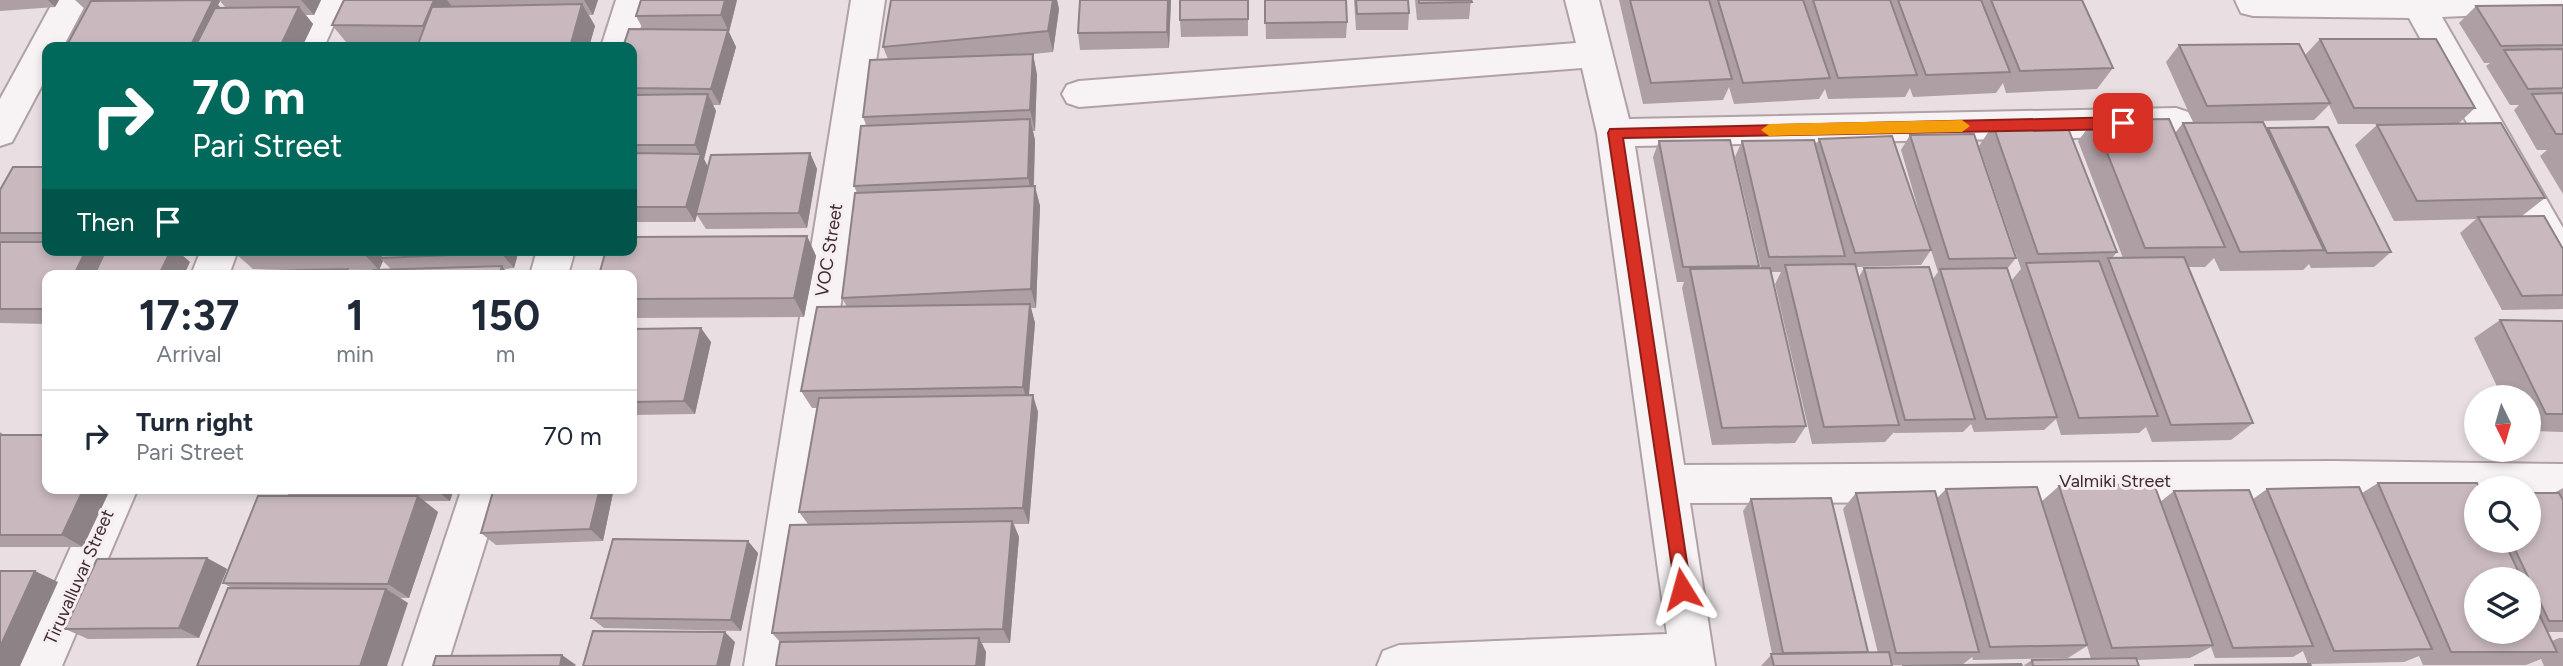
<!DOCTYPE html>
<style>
body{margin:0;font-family:Figtree,sans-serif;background:#f2f2f3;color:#1f2937;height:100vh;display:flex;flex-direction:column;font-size:26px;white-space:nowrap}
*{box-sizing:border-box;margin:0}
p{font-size:23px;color:#747a83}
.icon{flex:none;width:38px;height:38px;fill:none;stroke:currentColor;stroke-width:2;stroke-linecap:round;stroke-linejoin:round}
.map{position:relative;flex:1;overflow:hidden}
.sheet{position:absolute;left:42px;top:270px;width:595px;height:224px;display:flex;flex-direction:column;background:#fff;border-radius:14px;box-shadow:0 4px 10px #0003}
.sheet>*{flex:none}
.guide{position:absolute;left:42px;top:42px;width:595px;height:214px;border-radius:14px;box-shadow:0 4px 10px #0003;background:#00695c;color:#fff;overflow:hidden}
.needle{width:46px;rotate:175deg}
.controls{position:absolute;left:2464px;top:385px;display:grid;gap:14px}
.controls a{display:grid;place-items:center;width:77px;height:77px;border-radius:50%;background:#fff;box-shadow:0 4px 10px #0003;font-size:35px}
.pin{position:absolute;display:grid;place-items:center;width:60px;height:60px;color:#fff;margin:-30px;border-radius:14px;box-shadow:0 4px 10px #0006}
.me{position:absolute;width:77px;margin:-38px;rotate:352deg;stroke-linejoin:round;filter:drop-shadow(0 0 5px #0008)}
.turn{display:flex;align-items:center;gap:24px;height:147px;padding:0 35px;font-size:32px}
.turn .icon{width:91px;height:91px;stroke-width:2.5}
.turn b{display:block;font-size:49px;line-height:60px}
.then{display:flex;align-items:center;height:66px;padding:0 35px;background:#0003;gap:14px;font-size:26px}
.eta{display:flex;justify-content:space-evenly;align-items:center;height:119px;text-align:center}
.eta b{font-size:42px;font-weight:700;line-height:49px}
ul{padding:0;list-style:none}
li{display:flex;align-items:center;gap:21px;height:91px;padding:0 35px;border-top:2px solid #e0e1e3}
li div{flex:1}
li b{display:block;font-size:26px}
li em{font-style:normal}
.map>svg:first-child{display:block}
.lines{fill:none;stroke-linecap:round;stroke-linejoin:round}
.minor-casing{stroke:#b0a1a6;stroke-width:4}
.minor{fill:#f7f2f4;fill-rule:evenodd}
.wall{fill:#ad9fa4;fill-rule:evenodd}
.shaded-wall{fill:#8d8286}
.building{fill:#c9b9bf;stroke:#8d8286;stroke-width:2}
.route{fill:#d93025;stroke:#8d1f18;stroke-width:2}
.slow{fill:#f59e0b}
.labels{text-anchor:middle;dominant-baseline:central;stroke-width:6;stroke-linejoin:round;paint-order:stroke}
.street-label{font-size:18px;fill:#402831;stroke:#f6eff2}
</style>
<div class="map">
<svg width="2563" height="666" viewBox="0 0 2563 666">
<rect width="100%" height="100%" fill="#e9dfe3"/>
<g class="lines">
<!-- minor casing -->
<g class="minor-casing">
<path id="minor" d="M54,0H88L63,47H47V76L12,142L0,146V99Z
M311,0H345L324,47H290Z
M616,0H650L632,53V47H601Z
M851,0H885L788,666H744Z
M1565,0H1599L1629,119L2176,108L2188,112L2194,122L2188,132L2176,136L1635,146L1684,465L2332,461L2563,464V502L2529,501V488H2476V501L1690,503L1715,666H1377L1383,651L1399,645L1667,634L1597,133L1582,68L1079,107L1067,103L1062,94L1067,85L1079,81L1576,43Z
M2235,0H2563V9L2552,12L2442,17L2563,228V278L2550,273L2409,18L2253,16L2241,13Z
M201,250H238L229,275H191Z
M537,250H575L568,275H530Z
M97,488H138L62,666H18Z
M462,488H503L447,666H403Z"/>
</g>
<!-- minor -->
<use href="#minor" class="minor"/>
</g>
<!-- wall -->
<path class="wall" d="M0,0H59L55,7L0,11Z
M75,0H321L314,15H306L313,24L302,47H70L67,45L86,10ZM220,1L226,8H221L218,5Z
M344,0H598L593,15H589L595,26L589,47H417L419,42H346L332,25Z
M737,0L729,32L736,47L720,105H713L716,111L704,159L708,167L810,153L817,169L807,228L706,229L697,215L695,222H632V47L643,29L636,16Z
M891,0H1057L1059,9L1053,52L1033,54L1037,75L1035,131H1033L1035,140L1034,186L1040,206L1036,308H1031L1035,323L1029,395L1038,412L1029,524H1014L1019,537L1010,643H982L986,652L985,666H776L780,642L772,633L808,524L799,512L817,408H812L801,391L847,307L842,298L857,193L854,186L866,125L863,117L888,59L883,47Z
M1171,0L1169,48L1080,50L1078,33Z
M1248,0V36L1181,37L1180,20Z
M1265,0L1347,22L1346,38L1266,39Z
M1354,0H1408L1409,13L1408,30H1356Z
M1415,0H1471L1469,19L1417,20Z
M1619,0H2082L2113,68L2097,89L2006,93L2003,83L1996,93L1913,97L1910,88L1905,97L1828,99L1825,89L1819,99L1734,104L1729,87L1723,100L1643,104Z
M2563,5V194L2540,156L2547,150H2537L2514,110L2519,105H2510L2486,66L2490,63H2484L2459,23L2476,6Z
M2320,39L2475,108L2458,124L2545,198L2522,216L2563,249V309L2502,310L2460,233L2476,219L2394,221L2355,145L2377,125L2409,124H2338L2329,105L2314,120L2193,122L2166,62L2179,45L2305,55Z
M2094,120L2175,133L2183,123L2267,129L2268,128L2391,252L2374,267L2311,268L2309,264L2303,270L2220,271L2214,258L2205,267H2188L2253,423L2231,440L2152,442L2146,427L2139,433L2061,435L2056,419L2044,430L1974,432L1971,424L1963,432L1894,433V432L1885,442L1812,444L1775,284L1781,272H1771L1806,426L1795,443L1712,445L1682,288L1684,282H1677L1653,157L1659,141L1759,266L1758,268H1761L1735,157L1742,141L1815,147L1819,139L1927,239L1901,150L1910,135L2016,258L2007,269L2011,281L2021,269L1979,146L1993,125L2117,252L2112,258H2123L2078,141ZM1931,250L1938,272L1933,279L1864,268L1859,277L1856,267L1921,265Z
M47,167V250H101L104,253L106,250H176L190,262L47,275V324L0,323V190Z
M807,236L816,256L804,317L632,318V275Z
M238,250H519L514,268L504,269L509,275H372L392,270L383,261L379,270L253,269L236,254Z
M2500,320L2563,321V432L2529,431V397H2502L2474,338Z
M632,329L711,342L695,414L632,415Z
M0,432L4,435L83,547H0Z
M2378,483L2476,541H2529L2554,493L2563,488V632H2547L2552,641L2559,638H2563V666H2544L2541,659L2526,665H2423L2419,656L2404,662L2310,664L2311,666H2193L2308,664L2303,651L2293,657L2215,658L2211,647L2190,658L2137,660L2139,666H2023L2032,660L2091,659L2087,646L2068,658L1973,660L1972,657L1962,665L1761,666L1772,654L1743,511L1751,499L1868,652L1866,653H1878L1843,509L1856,493L1937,498L1946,489L2041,502L2059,486L2160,502L2174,491L2253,499L2267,489L2362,493ZM2476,579H2529V632Z
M279,488H454L450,501H424L438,512L409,598H400L408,603L232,588L223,583L290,496Z
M494,488H614L603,541L496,545L481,533Z
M758,553L741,631L604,628L591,618Z
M207,558L227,569L199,638L88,639L65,629Z"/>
<!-- shaded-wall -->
<path class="shaded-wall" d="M48,0H59L55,7Z
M208,0H219L220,1L218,5L229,17L196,47L192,43Z
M301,0H321L314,15Z
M434,0H447L451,5L435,43L423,26Z
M584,0H598L593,15Z
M725,0H737L729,32L721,15Z
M1053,0H1057L1059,9L1053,52L1048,31Z
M1168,0H1171L1169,48L1167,32Z
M582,4L595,26L589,47H570Z
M299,7L313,24L302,47H280Z
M728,30L736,47L720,105L711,89Z
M1033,54L1037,75L1035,131L1030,110Z
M708,94L716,111L704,159L709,169L695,222L686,207L700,155L695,145Z
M1030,119L1035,140L1033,199L1028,178Z
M810,153L817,169L807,228L799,213Z
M1035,186L1040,206L1036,308L1031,289Z
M807,236L816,256L804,317L794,298Z
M86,250H101L109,257L100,275H74Z
M171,250H176L190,262L184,275H159Z
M367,250H387L380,258L383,261L379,270L365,255Z
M502,250H519L514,268L501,253Z
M502,266L509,275H499Z
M348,269L354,275H345Z
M1030,304L1035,323L1028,405L1023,387Z
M701,328L711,342L695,414L684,401Z
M1033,395L1038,412L1029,524L1023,508Z
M84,488H111L83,547L62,535Z
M436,488H454L450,501L435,489Z
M600,488H614L603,541L590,529Z
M418,496L438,512L409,598L388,584Z
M1012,521L1019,537L1010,643L1003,629Z
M748,541L758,553L741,631L731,620Z
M207,558L227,569L199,638L179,628Z
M35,571L58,582L20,666H0V647Z
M386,589L408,603L387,666H360Z
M725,632L735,642L730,666H717Z
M979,638L986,652L985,666H976Z
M562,655L576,665L575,666H560Z"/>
<!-- building -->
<path class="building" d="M213,0L192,43L67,45L91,1Z
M344,0H434L423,26L332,25Z
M641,0H725L721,15L636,16Z
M891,0H1053L1048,31L883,47Z
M1080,0H1168L1167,32L1078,33Z
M1180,0H1248V19L1180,20Z
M1265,0H1346L1347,22L1265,23Z
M1356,0H1408L1409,13L1357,14Z
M1419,0H1471L1472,2L1419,3Z
M1630,0H1709L1732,79L1651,83Z
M1718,0H1803L1830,78L1743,83Z
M1813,0H1890L1917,75L1838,78Z
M1898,0H1981L2010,72L1926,75Z
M1991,0H2082L2113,68L2020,71Z
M582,4L570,47H417L432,7Z
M2563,5V45L2501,46L2476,6Z
M299,7L280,47H195L215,8Z
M629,29L728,30L711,89L632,88V47H623Z
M2320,39H2436L2475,108H2354Z
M2299,44L2330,103L2207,106L2179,45Z
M2563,49V88L2528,89L2504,50Z
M1033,54L1030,110L863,117L870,60Z
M2563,93V134H2556L2532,94Z
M708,94L695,145H632V95Z
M1030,119L1028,178L854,186L861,126Z
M2169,119L2225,247L2145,248L2094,120Z
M2263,122L2324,250L2240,252L2183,123Z
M2066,123L2117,252L2038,254L1993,125Z
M2501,123L2545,198L2417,201L2377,125Z
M2328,127L2391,252L2327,253L2268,128Z
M1974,134L2016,258L1949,259L1910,135Z
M1892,136L1931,250L1855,253L1819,139Z
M1730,140L1759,266L1683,267L1659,141Z
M1814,140L1845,256L1769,257L1742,141Z
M632,153L701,154L686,207H632Z
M810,153L799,213L696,214L711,155Z
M13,167H47V233H0V190Z
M1035,186L1031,289L842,298L855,193Z
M2544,216L2563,249V295L2522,296L2478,217Z
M807,236L794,298L632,299V275H599L606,250H632V237Z
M0,242H47V250H86L74,275H47V309H0Z
M106,250H171L159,275H94Z
M238,250H367L365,255L236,254Z
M383,250H502L501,253L380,258Z
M2184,257L2253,423L2171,425L2108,258Z
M2099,261L2158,416L2079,418L2026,263Z
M1855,264L1899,425L1824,427L1785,265Z
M502,266L499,275H372L373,270Z
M1929,267L1975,419L1905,420L1864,268Z
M1770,268L1806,426L1722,428L1690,269Z
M2007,268L2057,417L1986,419L1940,269Z
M348,269L345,275H211L212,272Z
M1030,304L1023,387L801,391L817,307Z
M2500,320L2563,321V414H2546Z
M701,328L684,401L632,402V329Z
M1033,395L1023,508L799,512L819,398Z
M0,435H47V488H84L62,535H0Z
M2378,483H2477L2479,488H2476V541H2504L2522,579H2476V632H2529V593L2557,652H2451Z
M2154,484L2213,645L2112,648L2059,486Z
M2037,487L2087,645L1990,647L1946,489Z
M2359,487L2432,649L2334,651L2267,489Z
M279,488H436L435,489Z
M494,488H600L590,529L481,533Z
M2249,490L2313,646L2233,648L2174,491Z
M1935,491L1979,652L1896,653L1856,493Z
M2529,493H2559L2563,500V621H2549L2511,541H2529Z
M258,496H418L388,584L223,583Z
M1831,498L1868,652L1783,653L1751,499Z
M1012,521L1003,629L772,633L790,525Z
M613,539L748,541L731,620L591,618Z
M207,558L179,628L65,629L97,559Z
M0,571H35L0,647Z
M228,588L386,589L360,666H197Z
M593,631L725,632L717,666H583Z
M979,638L976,666H776L780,642Z
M1889,652L1892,666H1774L1771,654Z
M562,655L560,666H433L436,656Z
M2136,658L2139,666H2033L2032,660Z
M2021,664L2022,666H1902Z
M2310,664L2311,666L2194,665Z"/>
<!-- route -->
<path class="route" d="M2123,117L2130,123L2123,129L1623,138L1691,589L1688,595L1682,597L1676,595L1608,133L1610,129Z"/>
<!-- slow -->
<path class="slow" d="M1962,120L1970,126L1962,132L1769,136L1761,130L1769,124Z"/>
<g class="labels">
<!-- street labels -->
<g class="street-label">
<text transform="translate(829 250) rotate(-81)">VOC Street</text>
<text x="2115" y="481">Valmiki Street</text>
<text transform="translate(79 577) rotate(-66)">Tiruvalluvar Street</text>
</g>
</g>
</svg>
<div class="controls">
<a><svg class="needle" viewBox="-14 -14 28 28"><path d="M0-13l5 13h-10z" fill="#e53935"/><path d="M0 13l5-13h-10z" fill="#747a83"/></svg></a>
<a><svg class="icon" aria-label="search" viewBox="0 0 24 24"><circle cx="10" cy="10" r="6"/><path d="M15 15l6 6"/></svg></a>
<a><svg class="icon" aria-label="layers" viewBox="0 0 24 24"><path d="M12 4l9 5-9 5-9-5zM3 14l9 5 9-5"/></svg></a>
</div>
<div class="pin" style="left:2123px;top:123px;background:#d93025"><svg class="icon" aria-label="arrive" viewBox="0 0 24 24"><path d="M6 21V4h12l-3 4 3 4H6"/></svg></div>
<svg class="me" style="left:1682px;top:589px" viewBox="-20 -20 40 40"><path d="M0-17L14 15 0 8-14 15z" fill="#d93025" stroke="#fff" stroke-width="4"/></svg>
<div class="guide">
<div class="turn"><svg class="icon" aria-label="right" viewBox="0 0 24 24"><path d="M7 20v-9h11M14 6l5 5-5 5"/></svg><div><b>70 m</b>Pari Street</div></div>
<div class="then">Then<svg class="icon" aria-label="arrive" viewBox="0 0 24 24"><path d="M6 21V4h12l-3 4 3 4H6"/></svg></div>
</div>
<section class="sheet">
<div class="eta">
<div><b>17:37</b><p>Arrival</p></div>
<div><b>1</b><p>min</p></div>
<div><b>150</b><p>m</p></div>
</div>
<ul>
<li><svg class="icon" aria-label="right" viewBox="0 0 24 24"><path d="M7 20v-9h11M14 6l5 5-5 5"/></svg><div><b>Turn right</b><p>Pari Street</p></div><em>70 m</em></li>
</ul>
</section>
</div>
